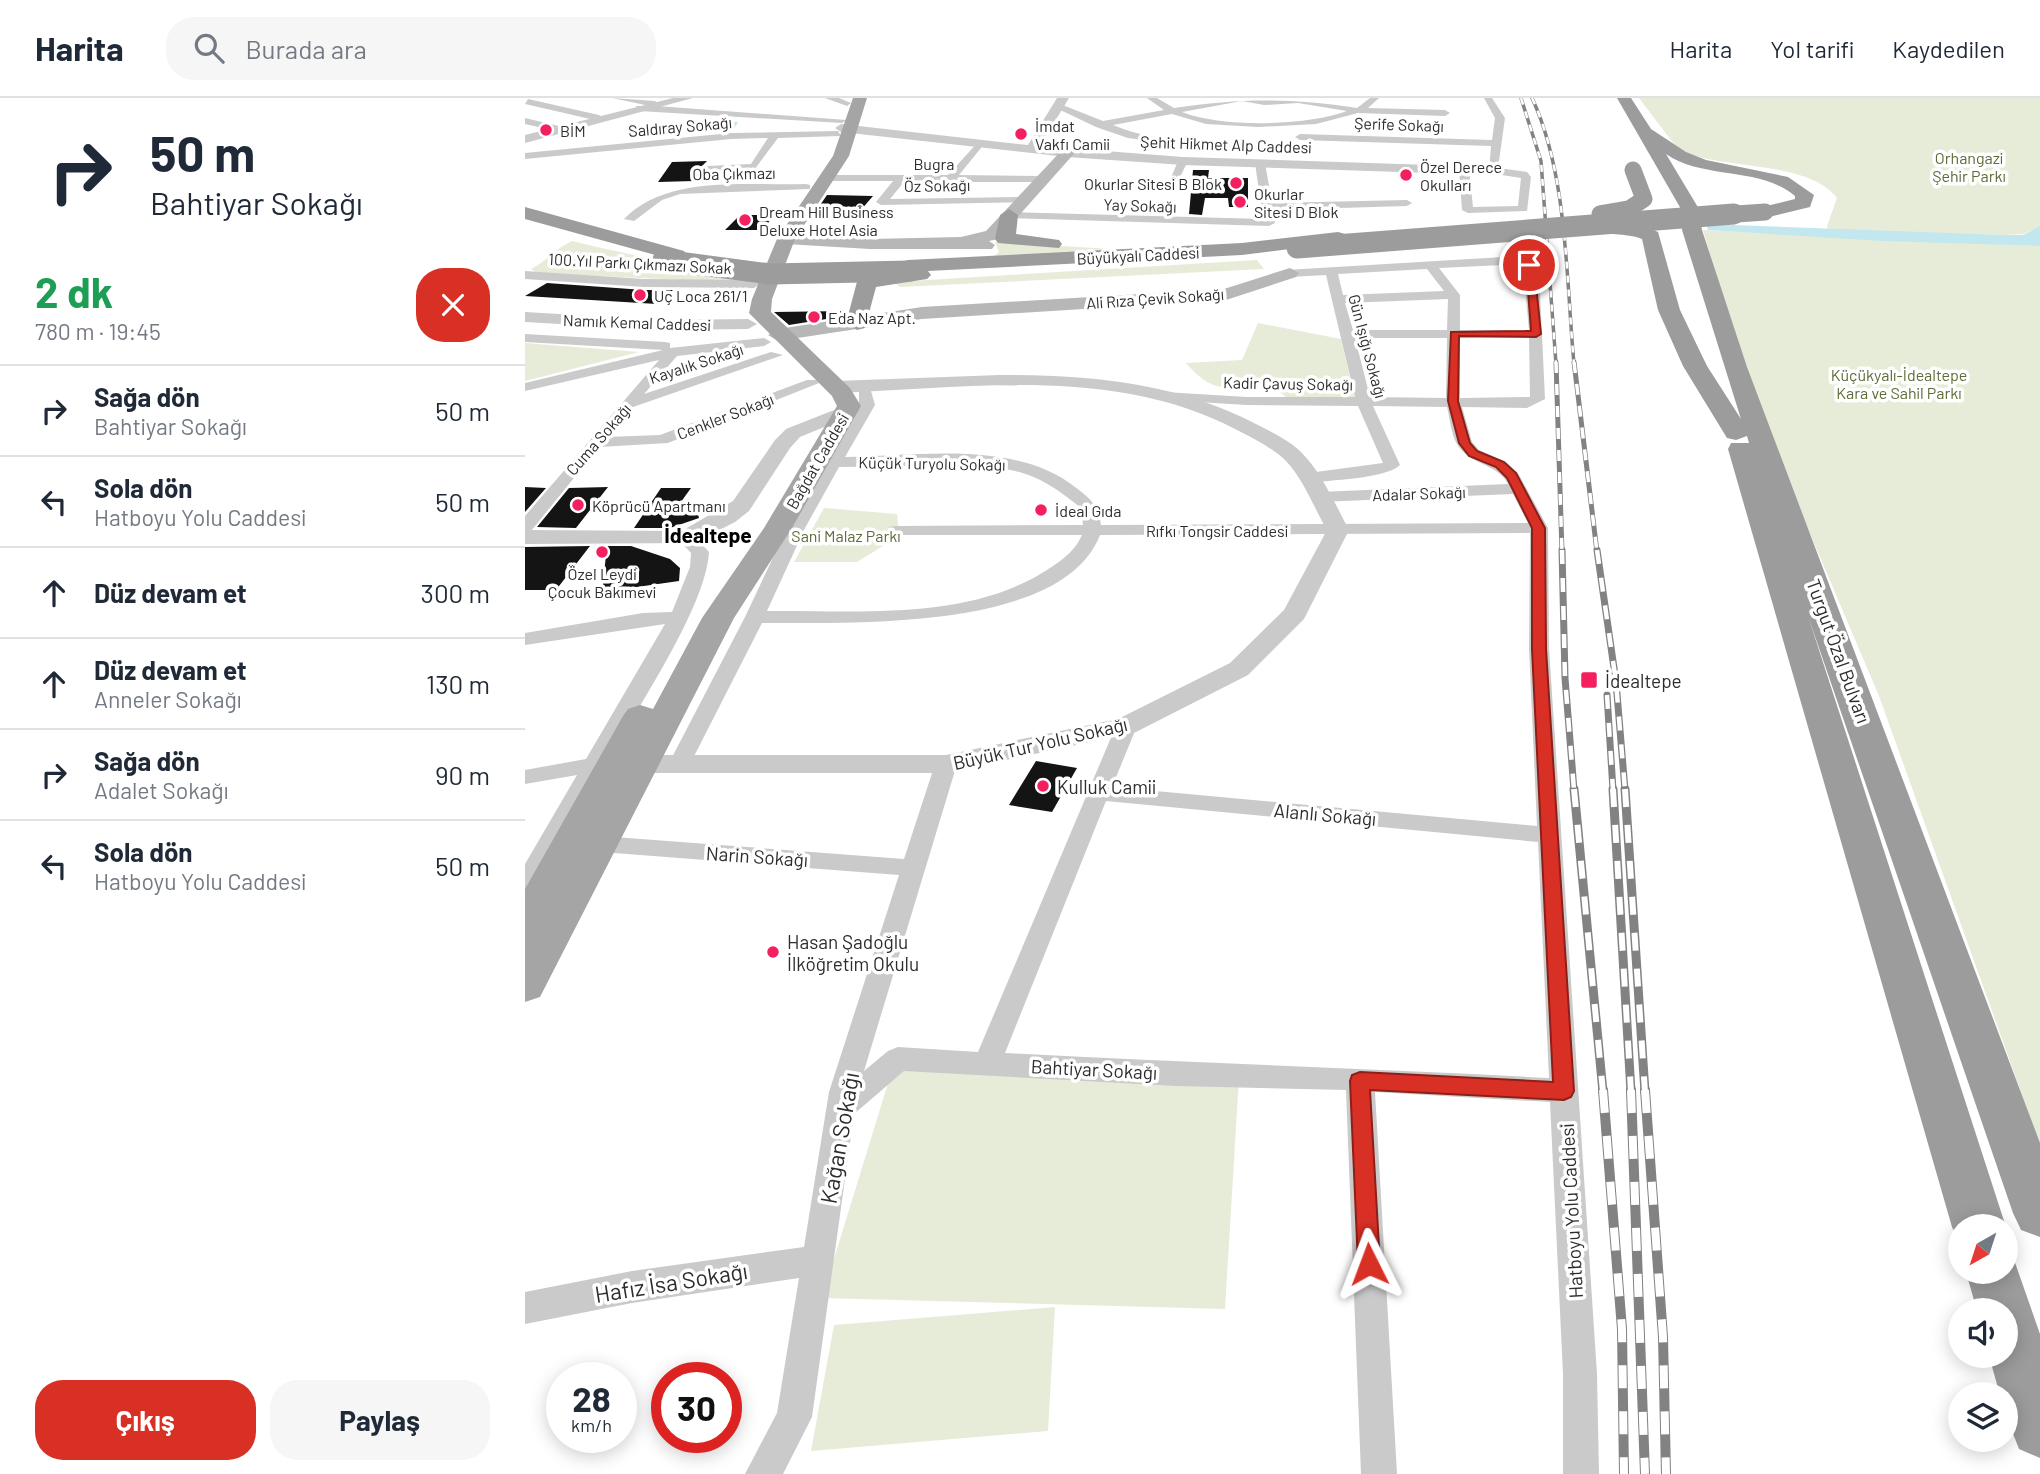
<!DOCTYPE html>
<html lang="tr">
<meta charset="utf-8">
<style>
body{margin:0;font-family:Barlow,sans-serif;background:#f6f6f7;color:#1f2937;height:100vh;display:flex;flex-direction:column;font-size:26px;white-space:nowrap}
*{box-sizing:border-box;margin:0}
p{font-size:23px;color:#747a83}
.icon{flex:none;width:38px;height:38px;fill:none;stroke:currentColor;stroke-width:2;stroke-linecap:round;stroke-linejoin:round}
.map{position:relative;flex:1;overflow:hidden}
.details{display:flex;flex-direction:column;background:#fff;width:525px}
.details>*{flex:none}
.banner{background:#fff;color:#1f2937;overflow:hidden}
.needle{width:46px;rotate:219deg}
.tools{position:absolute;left:1423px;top:1116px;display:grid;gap:14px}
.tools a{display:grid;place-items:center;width:70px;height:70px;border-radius:50%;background:#fff;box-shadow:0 4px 18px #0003;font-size:35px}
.speed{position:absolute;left:21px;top:1264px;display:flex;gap:14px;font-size:35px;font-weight:700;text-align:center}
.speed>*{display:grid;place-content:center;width:91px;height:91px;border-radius:50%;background:#fff;box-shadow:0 4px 18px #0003;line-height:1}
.speed small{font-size:18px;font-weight:400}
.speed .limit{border:10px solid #d22;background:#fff;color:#111}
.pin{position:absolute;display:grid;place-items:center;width:60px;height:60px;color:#fff;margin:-30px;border:4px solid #fff;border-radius:50%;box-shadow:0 2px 7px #0007}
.me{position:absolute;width:77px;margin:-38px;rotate:357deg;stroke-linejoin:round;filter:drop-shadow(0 0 5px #0008)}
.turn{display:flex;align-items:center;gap:24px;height:147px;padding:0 35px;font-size:32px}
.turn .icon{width:91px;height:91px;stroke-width:2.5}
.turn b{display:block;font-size:49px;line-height:60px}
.round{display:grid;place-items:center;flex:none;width:74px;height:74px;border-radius:28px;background:#f6f6f7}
.summary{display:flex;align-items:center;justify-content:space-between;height:119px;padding:0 35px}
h1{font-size:42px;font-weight:700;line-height:52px;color:#1e9e55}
.button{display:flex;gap:14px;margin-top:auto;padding:14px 35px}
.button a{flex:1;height:80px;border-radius:28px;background:#d93025;color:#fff;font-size:28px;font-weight:700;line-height:80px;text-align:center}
.button a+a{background:#f6f6f7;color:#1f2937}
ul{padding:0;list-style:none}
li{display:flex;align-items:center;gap:21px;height:91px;padding:0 35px;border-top:2px solid #e0e1e3}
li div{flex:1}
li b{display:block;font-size:26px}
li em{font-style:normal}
header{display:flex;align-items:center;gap:42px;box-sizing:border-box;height:98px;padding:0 35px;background:#fff;border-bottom:2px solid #e0e1e3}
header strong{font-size:33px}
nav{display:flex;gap:38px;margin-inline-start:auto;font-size:24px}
.search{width:490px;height:63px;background:#f6f6f7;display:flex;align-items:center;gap:18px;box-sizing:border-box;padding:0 24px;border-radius:28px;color:#747a83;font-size:26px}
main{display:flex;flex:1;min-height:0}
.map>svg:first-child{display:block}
.green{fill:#e7ecd9}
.water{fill:#c3e7ee}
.building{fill:#141414}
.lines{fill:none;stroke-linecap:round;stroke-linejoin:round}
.minor{fill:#cacaca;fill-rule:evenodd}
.tertiary{fill:#cacaca;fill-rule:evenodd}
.secondary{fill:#b7b7b7;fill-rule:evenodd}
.primary{fill:#a5a5a5;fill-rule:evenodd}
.trunk{fill:#9c9c9c;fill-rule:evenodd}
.rail-far4-casing{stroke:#828282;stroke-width:3.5}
.rail-far3-casing{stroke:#828282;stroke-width:5}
.rail-far2-casing{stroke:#828282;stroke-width:7}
.rail-far1-casing{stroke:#828282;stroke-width:9}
.rail-casing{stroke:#828282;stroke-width:10}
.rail-far4{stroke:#fff;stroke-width:2.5;stroke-dasharray:7;stroke-linecap:butt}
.rail-far3{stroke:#fff;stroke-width:3.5;stroke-dasharray:11;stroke-linecap:butt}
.rail-far2{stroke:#fff;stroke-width:4.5;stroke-dasharray:14;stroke-linecap:butt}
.rail-far1{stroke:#fff;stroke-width:6;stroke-dasharray:18;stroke-linecap:butt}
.rail{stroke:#fff;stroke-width:8;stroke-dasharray:23;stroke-linecap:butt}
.trunk-bridge-far1{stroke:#9c9c9c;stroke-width:17}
.trunk-bridge{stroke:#9c9c9c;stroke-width:21}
.route{fill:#d93025;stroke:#8d1f18;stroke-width:2}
.poi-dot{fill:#f41f5f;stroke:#fff;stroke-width:2.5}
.labels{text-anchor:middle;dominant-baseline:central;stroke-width:7;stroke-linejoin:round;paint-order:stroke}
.far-street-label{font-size:16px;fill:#2d2d2d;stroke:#fff}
.far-poi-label{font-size:16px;fill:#2d2d2d;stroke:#fff;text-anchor:start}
.far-park-label{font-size:16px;fill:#5c6c37;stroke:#fff}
.street-label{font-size:19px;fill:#2d2d2d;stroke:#fff}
.poi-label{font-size:19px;fill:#2d2d2d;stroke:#fff;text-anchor:start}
.far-district-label{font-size:21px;font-weight:bold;fill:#000;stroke:#fff}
.near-street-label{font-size:23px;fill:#2d2d2d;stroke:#fff}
</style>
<header>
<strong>Harita</strong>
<div class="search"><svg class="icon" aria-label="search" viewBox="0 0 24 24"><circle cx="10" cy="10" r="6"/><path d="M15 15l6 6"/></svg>Burada ara</div>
<nav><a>Harita</a><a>Yol tarifi</a><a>Kaydedilen</a></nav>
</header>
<main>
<section class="details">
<div class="banner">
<div class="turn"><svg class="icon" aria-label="right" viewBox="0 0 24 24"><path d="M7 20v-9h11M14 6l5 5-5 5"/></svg><div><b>50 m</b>Bahtiyar Sokağı</div></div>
</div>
<div class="summary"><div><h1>2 dk</h1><p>780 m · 19:45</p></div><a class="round" style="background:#d93025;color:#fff"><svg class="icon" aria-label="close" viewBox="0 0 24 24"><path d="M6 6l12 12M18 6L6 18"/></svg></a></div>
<ul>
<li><svg class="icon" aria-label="right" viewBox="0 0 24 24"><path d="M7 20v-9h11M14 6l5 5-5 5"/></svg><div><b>Sağa dön</b><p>Bahtiyar Sokağı</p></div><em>50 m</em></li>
<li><svg class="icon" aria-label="left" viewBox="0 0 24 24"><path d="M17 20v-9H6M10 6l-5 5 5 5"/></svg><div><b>Sola dön</b><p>Hatboyu Yolu Caddesi</p></div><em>50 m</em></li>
<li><svg class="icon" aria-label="ahead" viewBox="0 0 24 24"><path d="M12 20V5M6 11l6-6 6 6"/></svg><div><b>Düz devam et</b></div><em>300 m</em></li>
<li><svg class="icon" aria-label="ahead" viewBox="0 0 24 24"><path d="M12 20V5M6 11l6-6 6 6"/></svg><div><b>Düz devam et</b><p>Anneler Sokağı</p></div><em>130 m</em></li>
<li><svg class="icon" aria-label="right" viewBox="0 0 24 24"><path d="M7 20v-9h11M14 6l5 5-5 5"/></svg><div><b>Sağa dön</b><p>Adalet Sokağı</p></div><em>90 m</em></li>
<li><svg class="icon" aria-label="left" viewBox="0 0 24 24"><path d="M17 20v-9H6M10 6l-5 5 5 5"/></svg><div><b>Sola dön</b><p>Hatboyu Yolu Caddesi</p></div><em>50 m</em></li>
</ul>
<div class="button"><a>Çıkış</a><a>Paylaş</a></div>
</section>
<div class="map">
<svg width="1515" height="1376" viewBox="0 0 1515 1376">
<rect width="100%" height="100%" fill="#fff"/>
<!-- green -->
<path class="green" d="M1114,0H1515V129L1498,136L1480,137L1304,132L1302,128L1312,100C1284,64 1206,71 1165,56L1152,50Z
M1178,132L1515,148V1047L1354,598L1227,299Z
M47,143C104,157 163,167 219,185L12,175L6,171C22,163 31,150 47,143Z
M470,144L635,154L467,160L474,154Z
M732,162L739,171L375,189L369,184Z
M733,225L816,241L830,301H763L744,284C704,289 690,299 661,265L717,262Z
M0,245L114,254L0,283Z
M299,410L372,416L374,438L332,464H269Z
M367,972L714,980L700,1211L297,1200Z
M530,1209L523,1333L286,1353L309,1227Z"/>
<!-- water -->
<path class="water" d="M162,22L213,24L209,31L176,34L157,24Z
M1181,126L1480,137H1498L1515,128V148L1357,143L1183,132Z"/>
<!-- building -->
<path class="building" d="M182,63L175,70L169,83L133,84L147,64Z
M668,72H684L683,80H723V109H704L703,100H680L677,117L664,116Z
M302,97L348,98L335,113H291Z
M215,117H249L238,132H200Z
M22,185L119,192H148L132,206L0,198Z
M321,213L320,218L264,227L249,214Z
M0,389L21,390L0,414Z
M83,389L51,430L12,429L44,390Z
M136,390H166L148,415L172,412L174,420L145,430H109Z
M65,448L31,492H0V449Z
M82,448H106L145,461L155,470L154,483L77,494Z
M511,663L552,670L527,714L484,707Z"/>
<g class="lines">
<!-- minor -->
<path class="minor" d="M87,0L130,3L134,6L132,8L322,22L317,25L114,13L111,8H125Z
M300,0H314L326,5L322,8Z
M622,0H632L649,10C716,0 765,0 832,10L845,0H854L843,10L920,12L925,15L920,18L833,15L791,26L733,29L681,26L647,16L588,27C640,49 720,47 777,48L782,51L777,54L705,53L603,40L571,29L527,8L535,6L578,23L639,12ZM717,3L739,7L773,5L822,13C782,28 697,30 657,14Z
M959,0H967L980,20L973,70L1002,74L1006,79L1002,113L943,115L937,112L934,71L939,68L944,71L948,109L993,108L996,80L964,75L966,48L775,42L770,39L775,36L967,42L970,20Z
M3,1L74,17L79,20L74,23L0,6Z
M0,20L38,29L40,31L35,34L0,26Z
M313,33L316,38L253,40L229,72L182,74L177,71L182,68L226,66L243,40L206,41L0,61V55L206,35Z
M455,42L460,45L434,77L517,78L522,81L517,84H379L365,101L500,99L505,102L504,104L356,107L351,104L368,83H301L296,80L301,77H423Z
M654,61L663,63L649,91H641Z
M735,62L740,65L747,105L882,102L887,105L882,108L748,112L750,125L744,128L484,120L478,117L484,114L738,121L730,65Z
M281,86L285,87V91L155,96L137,102L109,123L99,121C142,76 223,88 281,86Z
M978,159L1010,167L1015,195L1020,301L1002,310L937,309L947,344L954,352L981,364L993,375L1023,430L1024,550L1072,1276L1074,1376H1038V1276L1025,1004L850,994L872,1376H836L821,992L651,988L379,973L329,1016L287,1319L258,1376H220L252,1315L274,1180L107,1205L0,1226V1194L107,1173L279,1149L304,994L374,777L76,754L68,752L64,746L68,740L76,738L379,761L410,666L413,661H429L432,666L339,973L363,953L373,949L453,954L593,623L601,621L612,628L587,689L1012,728L1004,550L1005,435L575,437C537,535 322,524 237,525L162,672H146L143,667L220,519L262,430L334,307V286H344L350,307L320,359C392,358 491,342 550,389C566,401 573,407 576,427L1003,425L988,396L794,404L786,399L794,394L983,386C972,365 944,367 932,346C926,336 925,320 922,309L848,308L875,367C861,381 803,382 782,385L774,380L776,376L858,365L833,308L722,307L639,302L632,298L639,294L722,299H830L801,177L765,179L759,175L761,172ZM978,167L998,170L1004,232H935V197L914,170ZM902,171L919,193L818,197L813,176ZM923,201L922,232H828L820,205ZM830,240H922L921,300L845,299ZM935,240H1004L1005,299L935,300ZM444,367C497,371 514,376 556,410L558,427L370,428L364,429L361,433L364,437H557C551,451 540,460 528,468C447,524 337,512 242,513L280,430L314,369ZM581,703L1013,744L1024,980C843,970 661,965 480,955Z
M0,173L119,181L229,182L235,186L229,190L119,189L0,181Z
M0,236L140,244L145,245V250L239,240L246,244L239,248L152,258L119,296L246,254L258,257L108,309L82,339L135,337L282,282H292L294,285L143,345L74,349L6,433L0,434V418L134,262L0,293V285L138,252L0,244Z
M161,435L167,436L184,454C181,509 112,610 84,661L87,666L77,673L9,793L0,796V766L52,677L0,686V672L61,661L140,526L0,547V535L118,515L147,514L165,469L166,455L152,440Z"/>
<!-- tertiary -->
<path class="tertiary" d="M148,0H168L0,45V37Z
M532,0H544L515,48L658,59L968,69L975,73L968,77L658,67L542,59L316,34L310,30L316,26L503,47Z
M0,214L138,222L223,221L232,226L223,231L138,232L0,224Z
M475,277C565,277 649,284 731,326C746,334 764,342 776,354C797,375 810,406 824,432L779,521L723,577L611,634L421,675H116L106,673L101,666L106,659L116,657H421L593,621L705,565L759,512L802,432C789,410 779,382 761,363C748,350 729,341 712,332C589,267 445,290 311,295L301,289L311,283Z
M309,312L319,318L316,322L275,339L265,350L224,413L210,424L169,445L0,446V432L157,433L208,403L250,342L261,331Z"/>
<!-- secondary -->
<path class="secondary" d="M542,51L549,55L547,58L473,141L464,143L470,147L467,151H345L261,146L252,141L261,136L345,141L436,139L461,133L537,52Z
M765,170L774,175L771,179L701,202L397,221L253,243L243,237L253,231L397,209L699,191Z"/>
<!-- primary -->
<path class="primary" d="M328,0H342L324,58L270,141L247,201L246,214L325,290L336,308L267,430L209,520L15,899L0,904V791L98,618L103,611L115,607L128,611L177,520L239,430L312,308L307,298L224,215L227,201L252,141L308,58Z"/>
<!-- trunk -->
<path class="trunk" d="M1092,0H1106L1126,31L1161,54L1181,62L1263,79L1289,97L1285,109L1240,120L1233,118L1231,114L1233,110L1270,101V98C1234,68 1179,82 1141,56L1174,111L1177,132L1222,269L1515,1045V1139L1496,1132L1488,1115L1283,518L1481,1129H1435V1146L1427,1129L1203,351L1206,345H1224L1222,338L1211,342L1202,340L1158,268L1133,212L1117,141C1101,134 1066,138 1057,127C1069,113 1118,127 1133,134L1155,212L1182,268L1216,321L1157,132L1156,111Z
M0,109L159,153L162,157L152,163L0,121Z
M484,111L493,117L491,136L534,142L537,146L534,150L473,145L470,141L475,117Z
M813,134L820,136L823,140L820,144L717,157L403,173L406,177L402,181L351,189L340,230L332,232L321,225L333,180L357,173L375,172L373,168L376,164L383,162L717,145Z
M1480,1153L1487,1156L1515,1236V1360L1494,1351L1480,1315V1297H1475L1464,1258H1480V1213H1452L1441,1174H1480Z"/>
<!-- rail-far4 casing -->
<g class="rail-far4-casing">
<path id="rail-far4" d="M996,0L1016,63L1031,266
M1007,0C1043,77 1041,182 1049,266"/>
</g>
<!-- rail-far3 casing -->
<g class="rail-far3-casing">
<path id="rail-far3" d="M1031,264L1037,454
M1049,264L1072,454"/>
</g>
<!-- rail-far2 casing -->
<g class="rail-far2-casing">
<path id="rail-far2" d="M1037,452L1040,580L1049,692
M1072,452L1091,584L1100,692
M1082,597L1088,692"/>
</g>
<!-- rail-far1 casing -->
<g class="rail-far1-casing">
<path id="rail-far1" d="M1049,691L1078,994
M1088,691L1106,994
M1100,691L1120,994"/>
</g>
<!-- rail casing -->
<g class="rail-casing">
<path id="rail" d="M1078,992L1097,1231L1099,1376
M1106,992L1120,1376
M1120,992L1138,1239L1141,1376"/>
</g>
<!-- rail-far4 -->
<use href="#rail-far4" class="rail-far4"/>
<!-- rail-far3 -->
<use href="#rail-far3" class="rail-far3"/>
<!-- rail-far2 -->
<use href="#rail-far2" class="rail-far2"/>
<!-- rail-far1 -->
<use href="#rail-far1" class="rail-far1"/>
<!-- rail -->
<use href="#rail" class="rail"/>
<!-- trunk-bridge-far1 -->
<path class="trunk-bridge-far1" d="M1075,116L1104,111L1119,101L1108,72
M1184,118L1240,114"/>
<!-- trunk-bridge -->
<path class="trunk-bridge" d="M772,150L1209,116
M138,162L245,176L385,173"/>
</g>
<!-- route -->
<path class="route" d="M1001,165L1009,167L1016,236L1011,239L934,238L933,303L945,345L952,353L979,364L991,375L1020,430L1021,551L1049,993L1046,999L1039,1002L845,992L855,1166L852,1174L844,1177L836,1174L833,1166L825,983L827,977L835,974L1028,984L1007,551V430L982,380L971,369L944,358L934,345L923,303L926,234L1006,233Z"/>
<!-- markers -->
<g class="poi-dot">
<circle cx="21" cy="32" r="7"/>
<circle cx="496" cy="36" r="7"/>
<circle cx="881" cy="77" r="7"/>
<circle cx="711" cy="85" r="7"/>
<circle cx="715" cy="104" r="7"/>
<circle cx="220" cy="122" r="7"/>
<circle cx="115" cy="197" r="7"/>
<circle cx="289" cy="219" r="7"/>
<circle cx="53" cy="407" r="7"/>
<circle cx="516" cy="412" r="7"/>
<circle cx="77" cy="454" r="7"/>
<rect x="1055" y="573" width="18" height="18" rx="3.5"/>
<circle cx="518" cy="688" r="7"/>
<circle cx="248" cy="854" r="7"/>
</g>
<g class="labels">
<!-- far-street labels -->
<g class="far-street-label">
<text transform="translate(874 26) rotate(2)">Şerife Sokağı</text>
<text transform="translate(155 28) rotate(-5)">Saldıray Sokağı</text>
<text transform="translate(701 46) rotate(2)">Şehit Hikmet Alp Caddesi</text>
<text x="409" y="65">Bugra</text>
<text transform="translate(209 75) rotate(-1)">Oba Çıkmazı</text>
<text transform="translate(412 87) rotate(-1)">Öz Sokağı</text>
<text transform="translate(615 107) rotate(2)">Yay Sokağı</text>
<text transform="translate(613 157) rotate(-3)">Büyükyalı Caddesi</text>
<text transform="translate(115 165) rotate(3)">100.Yıl Parkı Çıkmazı Sokak</text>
<text transform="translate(630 200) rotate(-4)">Ali Rıza Çevik Sokağı</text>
<text transform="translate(112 224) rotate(2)">Namık Kemal Caddesi</text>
<text transform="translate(843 248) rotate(75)">Gün Işığı Sokağı</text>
<text transform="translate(171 265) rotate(-18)">Kayalık Sokağı</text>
<text transform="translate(763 285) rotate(1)">Kadir Çavuş Sokağı</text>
<text transform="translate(200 318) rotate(-21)">Cenkler Sokağı</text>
<text transform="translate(73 341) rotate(-49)">Cuma Sokağı</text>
<text transform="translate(292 363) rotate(-60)">Bağdat Caddesi</text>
<text transform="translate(407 365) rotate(1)">Küçük Turyolu Sokağı</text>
<text transform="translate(894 395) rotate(-2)">Adalar Sokağı</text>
<text x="692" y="432">Rıfkı Tongsir Caddesi</text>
</g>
<!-- far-poi labels -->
<g class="far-poi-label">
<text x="510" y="27">İmdat<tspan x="510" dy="18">Vakfı Camii</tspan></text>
<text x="35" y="32">BİM</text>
<text x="895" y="68">Özel Derece<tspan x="895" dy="18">Okulları</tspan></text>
<text x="697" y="85" text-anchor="end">Okurlar Sitesi B Blok</text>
<text x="729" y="95">Okurlar<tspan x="729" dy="18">Sitesi D Blok</tspan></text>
<text x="234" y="113">Dream Hill Business<tspan x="234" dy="18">Deluxe Hotel Asia</tspan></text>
<text x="129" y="197">Uç Loca 261/1</text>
<text x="303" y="219">Eda Naz Apt.</text>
<text x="67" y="407">Köprücü Apartmanı</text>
<text x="530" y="412">İdeal Gıda</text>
<text x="77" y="475" text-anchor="middle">Özel Leydi<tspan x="77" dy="18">Çocuk Bakımevi</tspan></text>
</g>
<!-- far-park labels -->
<g class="far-park-label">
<text x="1444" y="59">Orhangazi<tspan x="1444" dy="18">Şehir Parkı</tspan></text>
<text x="1374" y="276">Küçükyalı-İdealtepe<tspan x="1374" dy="18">Kara ve Sahil Parkı</tspan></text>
<text x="321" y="437">Sani Malaz Parkı</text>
</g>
<!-- street labels -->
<g class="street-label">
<text transform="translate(1314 553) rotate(70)">Turgut Özal Bulvarı</text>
<text transform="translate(515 645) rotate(-13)">Büyük Tur Yolu Sokağı</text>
<text transform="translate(800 716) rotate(5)">Alanlı Sokağı</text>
<text transform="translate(232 758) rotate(4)">Narin Sokağı</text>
<text transform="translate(569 971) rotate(3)">Bahtiyar Sokağı</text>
<text transform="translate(1046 1113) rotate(-93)">Hatboyu Yolu Caddesi</text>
</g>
<!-- poi labels -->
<g class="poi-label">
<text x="1080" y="582">İdealtepe</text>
<text x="532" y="688">Kulluk Camii</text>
<text x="262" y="843">Hasan Şadoğlu<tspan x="262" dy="22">İlköğretim Okulu</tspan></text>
</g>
<!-- far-district labels -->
<g class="far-district-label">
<text x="183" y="436">İdealtepe</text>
</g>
<!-- near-street labels -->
<g class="near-street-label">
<text transform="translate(314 1040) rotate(-80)">Kağan Sokağı</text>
<text transform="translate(146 1184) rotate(-9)">Hafız İsa Sokağı</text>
</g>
</g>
</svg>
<div class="tools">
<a><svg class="needle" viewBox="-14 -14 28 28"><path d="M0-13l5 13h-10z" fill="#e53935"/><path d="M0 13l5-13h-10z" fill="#747a83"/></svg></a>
<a><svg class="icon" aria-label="sound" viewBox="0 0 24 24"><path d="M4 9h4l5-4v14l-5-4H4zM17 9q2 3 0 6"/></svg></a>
<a><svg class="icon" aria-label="layers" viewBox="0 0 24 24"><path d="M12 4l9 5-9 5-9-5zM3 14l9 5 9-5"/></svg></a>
</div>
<div class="speed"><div>28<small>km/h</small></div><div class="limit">30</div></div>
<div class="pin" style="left:1004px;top:167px;background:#d93025"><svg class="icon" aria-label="arrive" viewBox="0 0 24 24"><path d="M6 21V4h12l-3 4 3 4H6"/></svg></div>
<svg class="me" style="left:844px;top:1166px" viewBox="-20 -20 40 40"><path d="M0-17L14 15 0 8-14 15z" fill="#d93025" stroke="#fff" stroke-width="4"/></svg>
</div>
</main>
